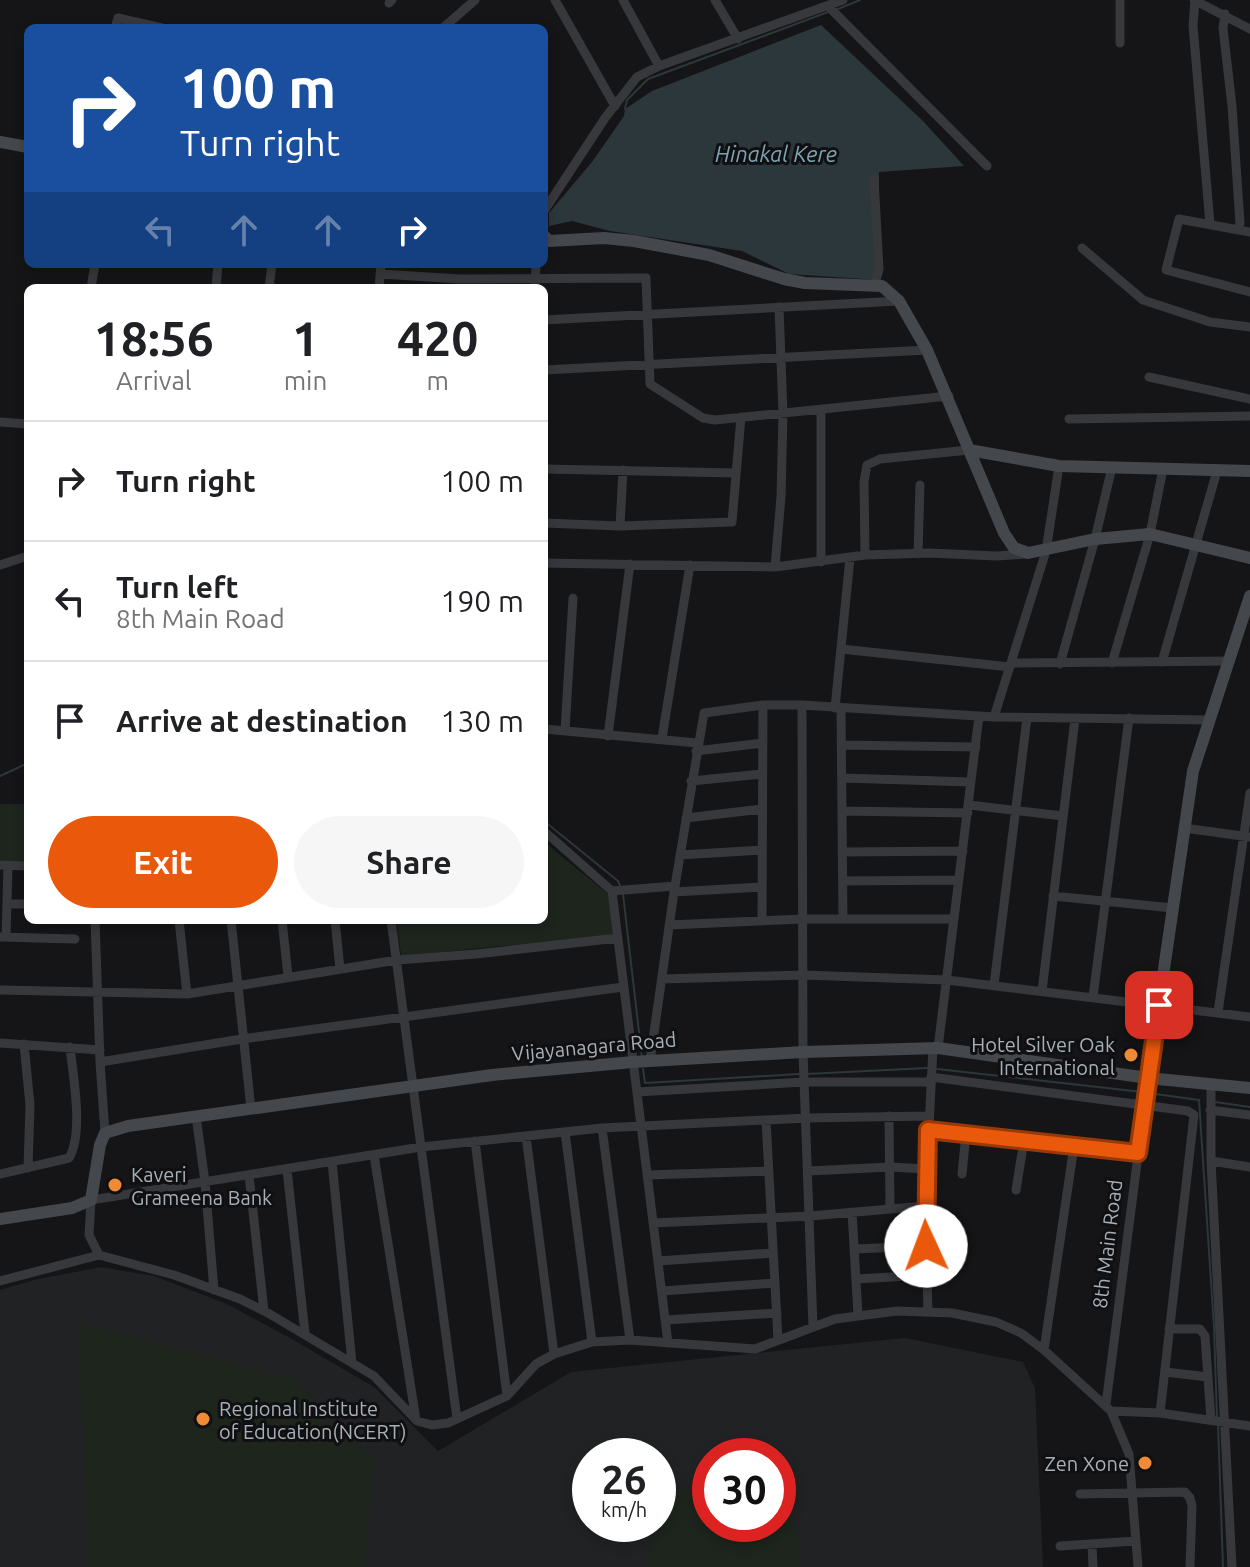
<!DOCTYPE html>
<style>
body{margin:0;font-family:Ubuntu,sans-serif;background:#f6f6f6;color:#202124;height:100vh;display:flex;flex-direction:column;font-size:30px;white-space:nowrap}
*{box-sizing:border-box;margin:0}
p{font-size:26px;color:#757577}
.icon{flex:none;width:44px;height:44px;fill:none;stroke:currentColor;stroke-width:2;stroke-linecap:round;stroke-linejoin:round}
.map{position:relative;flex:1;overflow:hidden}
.side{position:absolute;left:24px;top:284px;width:524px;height:640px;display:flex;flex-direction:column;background:#fff;border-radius:12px;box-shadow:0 4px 12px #0003}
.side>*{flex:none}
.guide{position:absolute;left:24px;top:24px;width:524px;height:244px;border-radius:12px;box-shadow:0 4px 12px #0003;background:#1a4fa0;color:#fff;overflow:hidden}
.speed{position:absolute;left:572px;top:1438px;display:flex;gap:16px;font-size:40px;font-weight:700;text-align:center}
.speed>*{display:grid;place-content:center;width:104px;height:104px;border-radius:50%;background:#fff;box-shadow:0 4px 12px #0003;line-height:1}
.speed small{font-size:20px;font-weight:400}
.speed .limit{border:12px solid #d22;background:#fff;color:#111}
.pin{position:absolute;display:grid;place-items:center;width:68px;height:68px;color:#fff;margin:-34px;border-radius:16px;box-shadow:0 4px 12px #0006}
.me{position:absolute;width:88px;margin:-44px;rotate:358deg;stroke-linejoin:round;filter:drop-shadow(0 0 6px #0008)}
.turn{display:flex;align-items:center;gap:28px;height:168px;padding:0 24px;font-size:36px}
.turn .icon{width:104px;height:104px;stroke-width:2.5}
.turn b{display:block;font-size:56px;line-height:68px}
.lanes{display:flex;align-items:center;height:76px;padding:0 24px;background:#0003;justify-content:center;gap:40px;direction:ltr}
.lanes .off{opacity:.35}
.eta{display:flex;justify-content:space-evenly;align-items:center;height:136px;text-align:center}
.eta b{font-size:48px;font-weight:700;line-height:56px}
.action{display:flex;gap:16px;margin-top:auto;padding:16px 24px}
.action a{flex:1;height:92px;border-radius:48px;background:#ea580c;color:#fff;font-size:32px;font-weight:700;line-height:92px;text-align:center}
.action a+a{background:#f6f6f6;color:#202124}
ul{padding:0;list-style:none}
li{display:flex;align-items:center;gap:24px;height:120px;padding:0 24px;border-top:2px solid #e0e0e0}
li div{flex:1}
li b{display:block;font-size:30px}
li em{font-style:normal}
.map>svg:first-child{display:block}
.built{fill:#212224;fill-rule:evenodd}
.green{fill:#1d251d}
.water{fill:#2b373b}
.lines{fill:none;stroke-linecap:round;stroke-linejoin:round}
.stream{stroke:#2b373b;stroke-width:2}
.street{stroke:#36383c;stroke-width:9}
.secondary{stroke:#44474c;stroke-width:12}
.route-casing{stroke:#983908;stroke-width:20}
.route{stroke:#ea580c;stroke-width:14}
.poi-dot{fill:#f08a34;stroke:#101012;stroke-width:3}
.labels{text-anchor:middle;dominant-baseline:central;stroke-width:6;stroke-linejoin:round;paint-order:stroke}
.poi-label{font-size:20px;fill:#a7afb7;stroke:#101012;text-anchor:end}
.street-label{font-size:20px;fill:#a7afb7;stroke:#101012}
.water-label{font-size:22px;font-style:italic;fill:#7ea4b2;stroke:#101012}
</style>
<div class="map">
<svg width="1250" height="1567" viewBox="0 0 1250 1567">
<rect width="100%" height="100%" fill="#151517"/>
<!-- built -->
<path class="built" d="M101,1267L154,1276L227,1304L290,1338L374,1387L438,1451L571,1372L905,1338L1023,1362L1035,1388L1043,1567H0V1290L34,1280ZM590,1456H658V1524H590ZM710,1456H778V1524H710Z"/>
<!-- green -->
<path class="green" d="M0,804H28V862L0,861Z
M544,842L608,894L614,935L401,956L397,920H544Z
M78,1323L294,1379L374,1461L365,1567H88Z
M710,1479V1524H778V1499L781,1502C796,1522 803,1541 800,1567H650C648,1552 649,1538 655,1524H658C658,1500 690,1484 710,1479Z"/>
<!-- water -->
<path class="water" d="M821,25L923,121L964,166L879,172V280L789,274L742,251L610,231L572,221L549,226V213L592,162L624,116L625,109L652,91Z"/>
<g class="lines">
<!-- stream -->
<path class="stream" d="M838,9L860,0
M625,109L627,100L648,79L828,12
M0,776L28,763
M544,821L618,881L621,888
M623,894L642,1058
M643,1069L645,1083L799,1074
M937,1069L1142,1092
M806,1074L927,1068
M1148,1093L1199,1100L1214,1327L1217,1418
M1215,1102L1250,1107
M1218,1424L1223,1567"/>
<!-- street -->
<path class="street" d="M555,0L615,106
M623,0L659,66L843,0
M715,0L738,39
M1194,0L1250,29
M1195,0L1193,26L1210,224
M389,3L392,0
M829,7L987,166
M1225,14L1223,28L1232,106L1240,223L1238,230
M115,28L118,18L162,28
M443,28L475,0
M1120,43V0
M874,179L879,269L875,284
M544,211L605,118L637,77L659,66
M1250,232L1179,219L1166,270L1250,292
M1082,248L1143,300L1210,322L1250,327
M380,274L460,279L646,278L650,384L703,418L715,420L949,396
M91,288L95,264
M216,288L218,264
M269,288L272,264
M379,288L381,264
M535,288L536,264
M544,320L899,301
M544,370L927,350
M1149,377L1250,399
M821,409V562
M1069,419L1250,416
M0,422L28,424
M544,469L736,473
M544,523L620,526L732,522L741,417
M620,526L623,470
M918,554L920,485
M865,555L864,482L867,465L880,459L969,450
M544,563L775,567L865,555L929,553L997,556L1025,554
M0,565L28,556
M775,567L781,497L783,413L779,307
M841,649L1010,667
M1162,662L1217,471
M1011,663L1230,661
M1112,663L1150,534L1163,469
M1060,664L1095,539L1112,467
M802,705L803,1052L813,1327
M835,708L850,558
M841,709L843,919
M994,717L1046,551L1059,466
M544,729L697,743
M565,731L573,598
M608,736L630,564
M662,738L690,565
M842,745L976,747
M696,751L763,743
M842,778L971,782
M691,781L762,774
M969,805L1063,816
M842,811L968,813
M686,818L762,809
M1184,828L1250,837
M544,831L612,891L668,1343
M842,852L963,851
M680,855L762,850
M0,865L28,866
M843,881L959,880
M612,891L675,886
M674,892L762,887
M1053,896L1173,908
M8,904H28
M95,920L100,1062L105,1133
M179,920L187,994
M231,920L251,1109
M282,920L288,976
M335,920L340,969
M391,920L457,1419
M762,921L763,705
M669,925L803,919H954
M0,937L75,939
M6,937L8,865
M662,979L803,975L947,980L1250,1017
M994,985L1027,718
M0,990L187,994L397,960L476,954L618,938
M1042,991L1075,719
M1093,997L1129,718
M1218,1012L1250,793
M0,1043L100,1050
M24,1044L30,1105L28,1168
M938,1048L979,716
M650,1061L674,892L704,713L763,705H802L994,717L1208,720
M100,1062L242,1039L623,987
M931,1077L1188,1111L1194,1115L1160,1413
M1211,1083V1161L1232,1567
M637,1092L804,1082H931
M1210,1110L1250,1115
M196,1116L205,1182L214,1290
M889,1116L890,1209
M929,1116L807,1118L602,1128L421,1147L91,1200L89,1235L99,1255L174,1275L240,1299L268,1313L374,1376L417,1421L432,1425L448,1423L507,1396L536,1364L554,1354L592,1342L630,1340L755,1349L835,1319L897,1311L952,1313L996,1322L1021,1333L1044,1350L1111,1411L1129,1454L1138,1567
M766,1120L778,1340
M602,1128L630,1340
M928,1130L1138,1153
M565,1132L592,1342
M526,1136L554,1354
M475,1141L507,1396
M374,1155L416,1420
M1211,1161L1250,1167
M332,1162L352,1363
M287,1170L305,1333
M809,1171L890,1167L926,1169
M0,1174L69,1158C84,1133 73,1076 70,1047
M962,1174L966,1134
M249,1175L264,1311
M648,1175L769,1171
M1016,1190L1024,1140
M852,1212L858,1315
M653,1223L810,1216L925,1206
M854,1249L926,1246
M658,1261L773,1253
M856,1279L927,1275
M0,1281L99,1255
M662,1291L775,1283
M928,1311L925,1206L933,1048
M666,1320L777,1313
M1169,1329H1200L1205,1336L1211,1420
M1044,1350L1074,1146
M1165,1372L1208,1377
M1106,1404L1148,1078
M1111,1411L1160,1413L1250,1426
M1080,1494L1185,1492L1190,1498L1192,1506L1190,1567
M1092,1544L1093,1567
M1060,1546L1136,1541"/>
<!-- secondary -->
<path class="secondary" d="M0,142L28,147
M544,236L549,241L604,238L634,241L709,255L784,279L805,283L882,286L899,301L927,350L1004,533L1014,548L1028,553L1095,539L1150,534L1250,558
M969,450L1059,466L1250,471
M1148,1078L1193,771L1250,596
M0,1219L72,1208L91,1200L100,1145L105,1133L128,1126L492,1075L633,1062L803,1052L938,1048L1148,1078L1250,1088"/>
</g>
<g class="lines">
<!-- route casing -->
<g class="route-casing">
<path id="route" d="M926,1246L928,1130L1138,1153L1159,1005"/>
</g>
<!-- route -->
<use href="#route" class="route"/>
</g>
<!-- markers -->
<g class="poi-dot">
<circle cx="1131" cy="1055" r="8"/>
<circle cx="115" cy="1185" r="8"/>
<circle cx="203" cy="1419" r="8"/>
<circle cx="1145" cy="1463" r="8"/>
</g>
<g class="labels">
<!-- poi labels -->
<g class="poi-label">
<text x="1115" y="1044">Hotel Silver Oak<tspan x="1115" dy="23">International</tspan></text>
<text x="131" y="1174" text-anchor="start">Kaveri<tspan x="131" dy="23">Grameena Bank</tspan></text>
<text x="219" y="1408" text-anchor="start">Regional Institute<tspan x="219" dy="23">of Education(NCERT)</tspan></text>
<text x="1129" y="1463">Zen Xone</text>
</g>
<!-- street labels -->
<g class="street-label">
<text transform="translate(594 1046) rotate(-5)">Vijayanagara Road</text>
<text transform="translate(1107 1244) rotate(-83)">8th Main Road</text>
</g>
<!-- water labels -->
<g class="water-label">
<text x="776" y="153">Hinakal Kere</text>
</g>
</g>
</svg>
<div class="speed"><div>26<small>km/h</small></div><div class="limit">30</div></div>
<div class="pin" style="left:1159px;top:1005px;background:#d93025"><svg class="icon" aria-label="arrive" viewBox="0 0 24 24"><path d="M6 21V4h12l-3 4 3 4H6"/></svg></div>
<svg class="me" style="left:926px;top:1246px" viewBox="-20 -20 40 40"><circle r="19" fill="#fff"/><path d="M0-13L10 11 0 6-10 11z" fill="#ea580c"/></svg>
<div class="guide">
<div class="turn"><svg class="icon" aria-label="right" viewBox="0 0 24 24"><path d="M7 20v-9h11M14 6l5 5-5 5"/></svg><div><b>100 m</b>Turn right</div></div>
<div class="lanes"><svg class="icon off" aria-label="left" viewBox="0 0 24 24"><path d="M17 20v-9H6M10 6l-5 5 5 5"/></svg><svg class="icon off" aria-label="ahead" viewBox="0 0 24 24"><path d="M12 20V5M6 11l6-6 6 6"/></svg><svg class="icon off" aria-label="ahead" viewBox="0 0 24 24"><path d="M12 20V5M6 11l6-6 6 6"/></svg><svg class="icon" aria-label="right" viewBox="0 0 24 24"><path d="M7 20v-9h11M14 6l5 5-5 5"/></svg></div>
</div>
<section class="side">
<div class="eta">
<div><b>18:56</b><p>Arrival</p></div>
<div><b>1</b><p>min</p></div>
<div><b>420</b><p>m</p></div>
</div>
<ul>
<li><svg class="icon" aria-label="right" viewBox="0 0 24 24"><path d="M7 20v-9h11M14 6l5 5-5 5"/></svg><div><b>Turn right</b></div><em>100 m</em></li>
<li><svg class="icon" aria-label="left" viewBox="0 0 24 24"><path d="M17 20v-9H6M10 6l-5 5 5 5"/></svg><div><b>Turn left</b><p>8th Main Road</p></div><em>190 m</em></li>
<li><svg class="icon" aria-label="arrive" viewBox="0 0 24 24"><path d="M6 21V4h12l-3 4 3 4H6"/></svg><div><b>Arrive at destination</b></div><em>130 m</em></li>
</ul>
<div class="action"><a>Exit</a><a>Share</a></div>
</section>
</div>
